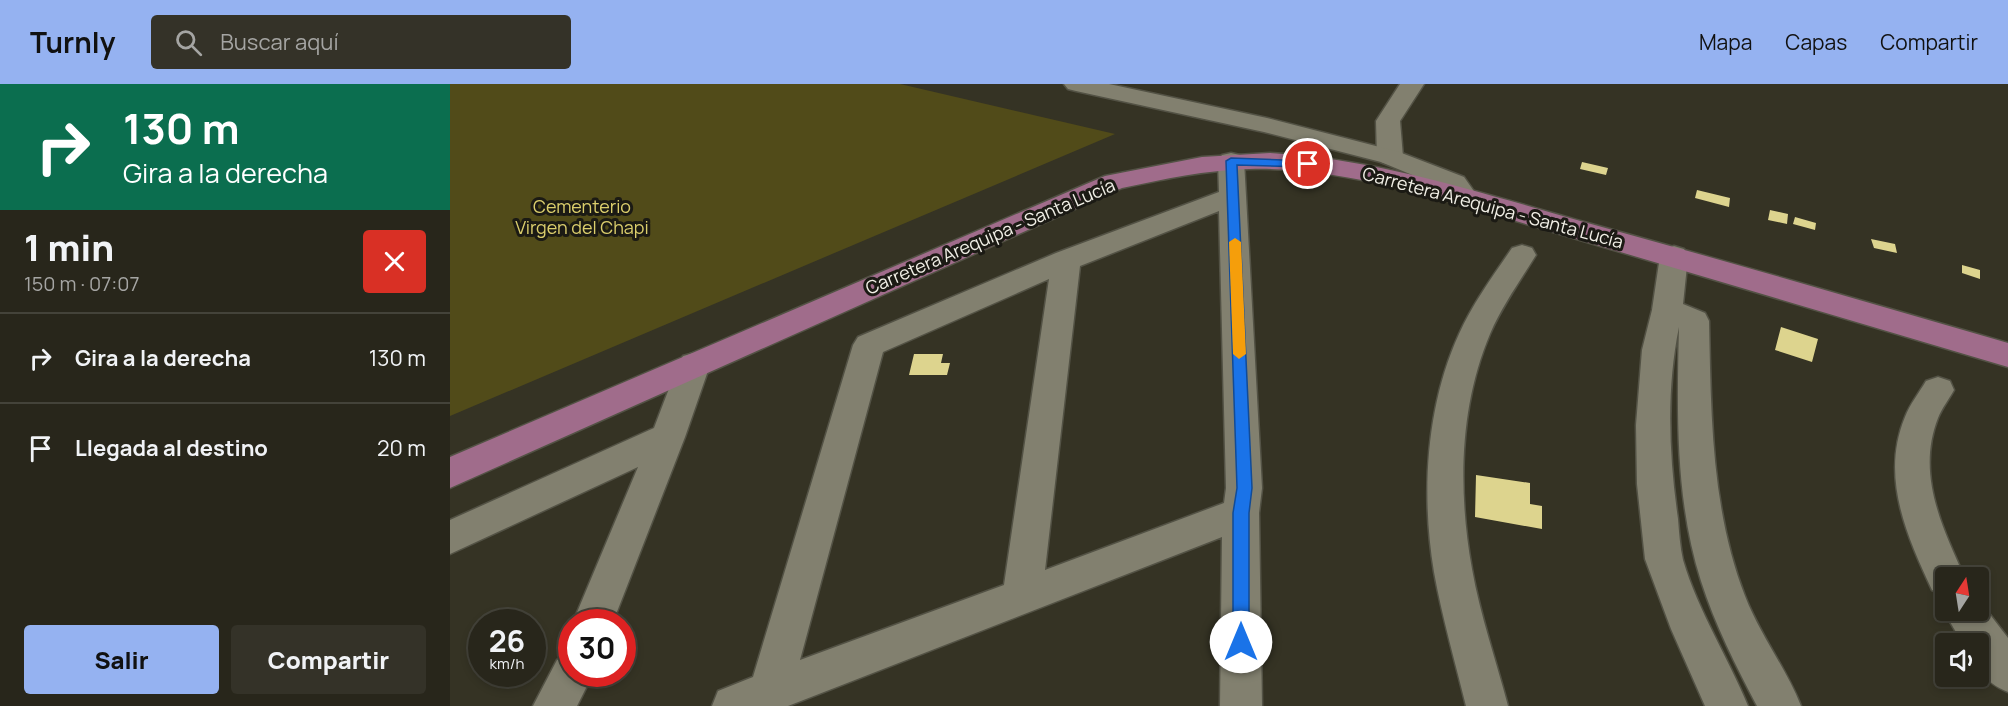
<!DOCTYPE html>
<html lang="es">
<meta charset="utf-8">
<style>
body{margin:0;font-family:Manrope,sans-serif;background:#343228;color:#f1f3f6;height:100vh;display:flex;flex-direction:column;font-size:22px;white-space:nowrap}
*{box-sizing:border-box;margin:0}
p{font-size:20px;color:#a5a5a3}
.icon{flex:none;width:33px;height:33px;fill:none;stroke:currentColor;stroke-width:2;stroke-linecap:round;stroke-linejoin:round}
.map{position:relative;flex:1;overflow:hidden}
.panel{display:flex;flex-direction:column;background:#28261b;width:450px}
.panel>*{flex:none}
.hud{background:#0b6e4f;color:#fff;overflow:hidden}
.needle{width:39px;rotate:12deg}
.fabs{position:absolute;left:1485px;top:483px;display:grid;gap:12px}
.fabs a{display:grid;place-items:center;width:54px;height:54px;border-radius:6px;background:#28261b;box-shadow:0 3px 9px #0003,0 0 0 2px #44433a;font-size:30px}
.speed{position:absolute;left:18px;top:525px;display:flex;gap:12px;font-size:30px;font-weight:700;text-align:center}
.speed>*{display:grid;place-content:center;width:78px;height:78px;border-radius:50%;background:#28261b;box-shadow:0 3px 9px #0003,0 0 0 2px #44433a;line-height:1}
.speed small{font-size:15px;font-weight:400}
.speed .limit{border:9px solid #d22;background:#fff;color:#111}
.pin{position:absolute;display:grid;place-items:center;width:51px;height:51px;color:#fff;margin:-26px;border:3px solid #fff;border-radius:50%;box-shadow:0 2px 6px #0007}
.me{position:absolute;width:66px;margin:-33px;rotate:0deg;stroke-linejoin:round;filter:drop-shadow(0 0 4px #0008)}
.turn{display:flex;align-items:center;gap:21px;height:126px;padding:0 24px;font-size:27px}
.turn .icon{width:78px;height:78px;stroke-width:2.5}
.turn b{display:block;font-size:42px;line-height:51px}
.round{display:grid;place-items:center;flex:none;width:63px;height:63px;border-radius:6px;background:#343228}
.headline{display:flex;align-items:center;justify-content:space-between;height:102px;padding:0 24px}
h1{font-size:36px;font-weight:800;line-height:45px}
.cta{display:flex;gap:12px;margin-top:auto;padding:12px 24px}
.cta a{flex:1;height:69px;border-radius:6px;background:#95b2f1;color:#111;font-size:24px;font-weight:800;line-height:69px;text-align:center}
.cta a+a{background:#343228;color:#f1f3f6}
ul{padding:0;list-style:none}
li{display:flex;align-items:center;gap:18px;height:90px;padding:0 24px;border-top:2px solid #44433a}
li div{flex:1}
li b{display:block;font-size:22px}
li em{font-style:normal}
header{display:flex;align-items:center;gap:36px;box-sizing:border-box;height:84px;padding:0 30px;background:#95b2f1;color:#111}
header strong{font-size:28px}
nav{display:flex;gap:33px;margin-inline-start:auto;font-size:21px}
.search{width:420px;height:54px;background:#343228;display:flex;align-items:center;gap:15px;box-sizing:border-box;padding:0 21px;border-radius:6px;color:#a5a5a3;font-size:22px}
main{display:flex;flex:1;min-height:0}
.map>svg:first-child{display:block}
.green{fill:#514b19}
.building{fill:#ddd48e}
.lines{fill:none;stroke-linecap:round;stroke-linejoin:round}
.minor-casing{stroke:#535245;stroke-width:3}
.tertiary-casing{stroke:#535245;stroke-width:3}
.primary-casing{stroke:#535245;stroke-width:3}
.minor{fill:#82806f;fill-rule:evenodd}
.tertiary{fill:#82806f;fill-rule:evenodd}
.primary{fill:#a06c8b;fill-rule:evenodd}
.route{fill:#1a73e8;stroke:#114b97;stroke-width:1.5}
.slow{fill:#f59e0b}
.labels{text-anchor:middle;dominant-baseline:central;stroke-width:6;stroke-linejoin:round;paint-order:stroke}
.park-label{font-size:18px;fill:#dbce6c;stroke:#1b1a14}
.street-label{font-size:18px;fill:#f1efe6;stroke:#1b1a14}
</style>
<header>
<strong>Turnly</strong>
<div class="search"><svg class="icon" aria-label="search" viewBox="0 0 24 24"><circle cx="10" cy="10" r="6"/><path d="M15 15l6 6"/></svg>Buscar aquí</div>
<nav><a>Mapa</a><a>Capas</a><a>Compartir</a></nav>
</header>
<main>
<section class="panel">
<div class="hud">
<div class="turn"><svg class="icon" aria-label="right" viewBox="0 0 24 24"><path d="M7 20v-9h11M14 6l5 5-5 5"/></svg><div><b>130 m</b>Gira a la derecha</div></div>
</div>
<div class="headline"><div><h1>1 min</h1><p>150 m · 07:07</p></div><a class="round" style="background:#d93025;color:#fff"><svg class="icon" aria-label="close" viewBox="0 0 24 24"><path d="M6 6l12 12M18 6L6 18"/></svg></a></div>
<ul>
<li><svg class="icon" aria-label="right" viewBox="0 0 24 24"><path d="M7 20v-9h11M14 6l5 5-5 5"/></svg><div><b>Gira a la derecha</b></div><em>130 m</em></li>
<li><svg class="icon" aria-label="arrive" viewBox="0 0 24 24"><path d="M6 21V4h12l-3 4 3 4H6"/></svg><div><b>Llegada al destino</b></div><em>20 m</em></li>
</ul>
<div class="cta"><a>Salir</a><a>Compartir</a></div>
</section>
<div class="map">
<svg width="1558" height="622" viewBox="0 0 1558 622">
<rect width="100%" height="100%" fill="#353324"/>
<!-- green -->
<path class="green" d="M0,0H450L665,50L0,332Z"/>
<!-- building -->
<path class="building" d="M1132,78L1158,84L1156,91L1130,85Z
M1247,106L1280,114L1279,123L1245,114Z
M1320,126L1338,130L1337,140L1318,136Z
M1345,133L1366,139L1365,146L1343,140Z
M1421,155L1445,160L1447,169L1424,164Z
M1512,181L1530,186V195L1512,189Z
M1331,243L1368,255L1362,278L1325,266Z
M464,270H493L491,279H500L497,291H459Z
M1026,391L1080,399V420L1092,422V445L1025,433Z"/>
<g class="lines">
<!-- minor casing -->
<g class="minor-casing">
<path id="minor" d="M950,0H974L950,37L953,73L949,78L940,81L931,78L927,73L926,37Z
M781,69L790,71L794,77L796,112L812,404L809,429L812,622H770L772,453L338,622H262L268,607L303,593L403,261L408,253L606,169L769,108L768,77L772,71ZM769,127L776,404L774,419L595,486L630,182ZM599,195L554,501L350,576L433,268Z
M1072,161L1082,164L1086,171C1070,197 1052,222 1040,250C1009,323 1008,408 1022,485C1030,531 1046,576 1058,622H1016C1005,577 992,533 984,488C971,410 976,322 1009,250C1023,219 1043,192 1062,164Z
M1224,162L1234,165L1238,172L1233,220L1255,229L1259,237C1261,329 1261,425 1295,512C1310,551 1336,584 1351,622H1307C1286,582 1265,541 1251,497C1225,416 1227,328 1229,243C1216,306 1219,372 1228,435C1229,448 1230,463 1233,476C1248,527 1278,573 1298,622H1255L1221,545L1195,475L1187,400L1186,341L1192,266L1202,226L1210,172L1214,165Z
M244,269L255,272L260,281L235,353L163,538H123L188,383L0,470V436L204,344L228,281L233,272Z
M1488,293L1500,297L1504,306C1499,315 1492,324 1488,334C1466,390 1492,443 1515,494H1496V511L1482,506C1457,452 1430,393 1455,333C1460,320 1469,309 1476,297Z
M1528,515L1558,554V608C1533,598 1528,585 1528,560H1513L1493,526L1496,521V526H1528Z
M122,570V590H143L127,622H83L107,576Z"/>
</g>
<!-- tertiary casing -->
<g class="tertiary-casing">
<path id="tertiary" d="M614,0H659L817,34L949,68L1014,93L1028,113L1025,119L1015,122L1005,119L996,105L931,78L814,48L626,7L618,5Z"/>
</g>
<!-- primary casing -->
<g class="primary-casing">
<path id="primary" d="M820,69C928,75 1031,109 1134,138C1276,177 1417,218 1558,259V283L975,110C917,96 858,83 799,85C756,86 714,95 672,104L0,404V373L655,92L752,73Z"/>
</g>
<!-- minor -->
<use href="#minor" class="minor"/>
<!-- tertiary -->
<use href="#tertiary" class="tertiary"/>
<!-- primary -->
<use href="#primary" class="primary"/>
</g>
<!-- route -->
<path class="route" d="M781,74L858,77L863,80L858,83L787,81L802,404L799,429V558L797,563L791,566L785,563L783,558V429L787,404L776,77Z"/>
<!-- slow -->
<path class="slow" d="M785,154L791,158L796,270L789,275L783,270L779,158Z"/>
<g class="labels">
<!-- park labels -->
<g class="park-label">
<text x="132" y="122">Cementerio<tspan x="132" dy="21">Virgen del Chapi</tspan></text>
</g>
<!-- street labels -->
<g class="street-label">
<text transform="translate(1043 123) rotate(15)">Carretera Arequipa - Santa Lucía</text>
<text transform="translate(540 152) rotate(-23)">Carretera Arequipa - Santa Lucía</text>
</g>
</g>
</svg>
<div class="fabs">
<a><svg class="needle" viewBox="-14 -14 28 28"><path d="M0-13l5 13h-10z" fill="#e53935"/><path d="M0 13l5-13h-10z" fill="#a5a5a3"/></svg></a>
<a><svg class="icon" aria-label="sound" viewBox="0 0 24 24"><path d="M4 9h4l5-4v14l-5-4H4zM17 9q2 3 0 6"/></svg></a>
</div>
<div class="speed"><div>26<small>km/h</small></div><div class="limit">30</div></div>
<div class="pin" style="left:858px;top:80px;background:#d93025"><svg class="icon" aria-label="arrive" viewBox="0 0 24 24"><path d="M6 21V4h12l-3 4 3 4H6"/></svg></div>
<svg class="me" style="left:791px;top:558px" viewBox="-20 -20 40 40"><circle r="19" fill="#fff"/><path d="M0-13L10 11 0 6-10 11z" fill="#1a73e8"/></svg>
</div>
</main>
